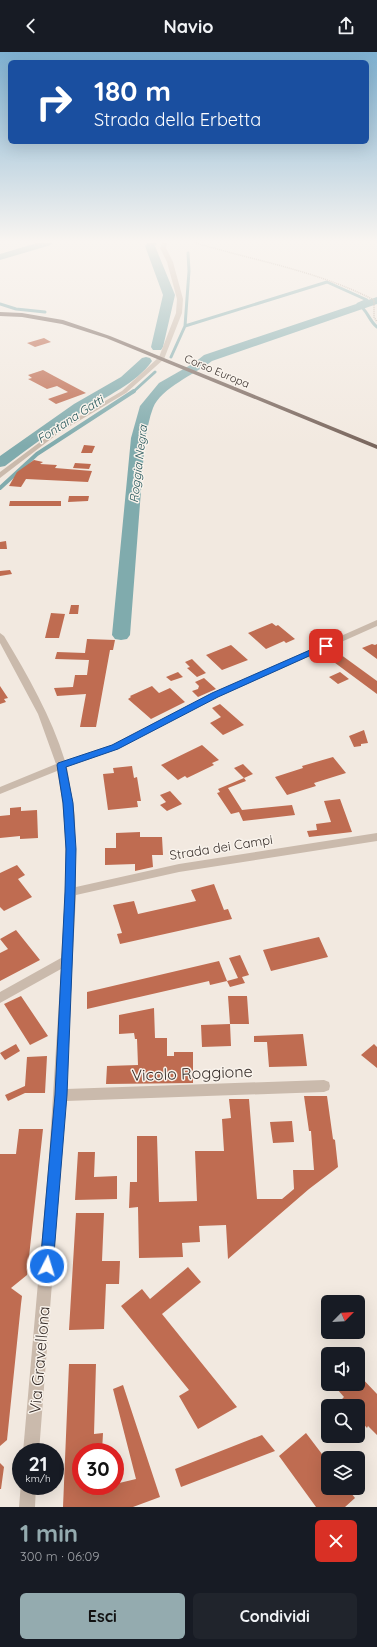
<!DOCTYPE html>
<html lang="it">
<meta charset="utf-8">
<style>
body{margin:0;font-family:Quicksand,sans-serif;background:#20242c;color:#f1f3f6;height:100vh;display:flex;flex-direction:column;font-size:15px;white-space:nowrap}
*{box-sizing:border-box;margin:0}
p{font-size:13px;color:#9ea1a6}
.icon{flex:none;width:22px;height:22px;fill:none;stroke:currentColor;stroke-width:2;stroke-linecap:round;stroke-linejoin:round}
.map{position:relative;height:1455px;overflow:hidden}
.panel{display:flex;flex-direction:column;background:#171b24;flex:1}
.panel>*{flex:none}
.guide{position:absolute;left:8px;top:8px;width:361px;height:84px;border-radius:6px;box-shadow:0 4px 16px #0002;background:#1a4fa0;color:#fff;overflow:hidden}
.needle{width:26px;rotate:66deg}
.tools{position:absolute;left:321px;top:1243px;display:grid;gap:8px}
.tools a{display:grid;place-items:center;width:44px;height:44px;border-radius:6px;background:#171b24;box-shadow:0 4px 16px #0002;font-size:20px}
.speed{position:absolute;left:12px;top:1391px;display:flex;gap:8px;font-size:20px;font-weight:700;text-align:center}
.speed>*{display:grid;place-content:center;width:52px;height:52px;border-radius:50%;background:#171b24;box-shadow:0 4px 16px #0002;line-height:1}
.speed small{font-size:10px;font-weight:400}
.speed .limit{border:6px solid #d22;background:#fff;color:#111}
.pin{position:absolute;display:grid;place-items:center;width:34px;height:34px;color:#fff;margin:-17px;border-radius:8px;box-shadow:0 2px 6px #0006}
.me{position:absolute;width:44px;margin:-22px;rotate:5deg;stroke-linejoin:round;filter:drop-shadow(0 0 3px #0008)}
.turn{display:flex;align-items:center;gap:14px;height:84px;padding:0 20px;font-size:18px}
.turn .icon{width:52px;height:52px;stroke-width:2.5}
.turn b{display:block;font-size:28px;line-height:34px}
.round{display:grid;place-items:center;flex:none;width:42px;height:42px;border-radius:6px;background:#20242c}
.overview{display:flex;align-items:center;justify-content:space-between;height:68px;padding:0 20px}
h1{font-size:24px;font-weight:700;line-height:30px;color:#94abaf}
.action{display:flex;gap:8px;margin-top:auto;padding:8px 20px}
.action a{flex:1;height:46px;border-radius:6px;background:#94abaf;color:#111;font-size:16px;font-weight:700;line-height:46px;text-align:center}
.action a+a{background:#20242c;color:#f1f3f6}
header{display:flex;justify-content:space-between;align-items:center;height:52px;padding:0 20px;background:#171b24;font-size:18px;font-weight:700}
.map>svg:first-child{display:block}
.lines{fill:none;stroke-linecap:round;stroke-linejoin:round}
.stream-far1{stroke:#80abad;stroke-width:3}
.stream{stroke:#80abad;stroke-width:4}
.canal{fill:#80abad;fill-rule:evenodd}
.building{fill:#bf6c51}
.path{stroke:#b5a496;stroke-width:1.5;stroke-dasharray:1 1;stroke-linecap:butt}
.minor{fill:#cabaac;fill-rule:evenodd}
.major{fill:#79665d;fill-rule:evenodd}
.route{fill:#1a73e8;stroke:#114b97}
.labels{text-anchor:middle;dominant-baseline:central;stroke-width:3;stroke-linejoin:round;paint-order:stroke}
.far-street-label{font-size:11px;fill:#382f2b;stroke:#f9f3ec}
.far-water-label{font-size:12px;font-style:italic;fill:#225458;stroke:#f9f3ec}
.street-label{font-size:13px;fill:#382f2b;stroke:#f9f3ec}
.near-street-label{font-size:16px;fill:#382f2b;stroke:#f9f3ec}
</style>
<header><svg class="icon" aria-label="back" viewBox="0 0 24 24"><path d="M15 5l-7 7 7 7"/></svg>Navio<svg class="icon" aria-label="share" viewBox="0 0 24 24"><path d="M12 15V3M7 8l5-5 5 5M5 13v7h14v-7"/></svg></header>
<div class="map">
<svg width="377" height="1455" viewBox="0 0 377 1455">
<rect width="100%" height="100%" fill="#f2e9e0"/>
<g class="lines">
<!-- stream-far1 -->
<path class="stream-far1" d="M0,252L16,257L45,260
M185,274L327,230L367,248L358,252C367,257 369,269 377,275
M171,305L185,274L189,219L188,201
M133,340L155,320"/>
<!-- stream -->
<path class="stream" d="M0,436L37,402L134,339"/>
<!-- canal -->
<path class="canal" d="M37,191H52L51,193L0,208V202Z
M147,191H157L155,194L175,243L163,295L161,298H153L151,295L163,243L145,194Z
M377,245V252L212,309C195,322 161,336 153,356C149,366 148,376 145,386L130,583L127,587L121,588L115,587L112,583L131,386L140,354L159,331L194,311L204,303Z
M146,305L150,306L152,309C136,332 106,344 83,359C56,376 30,395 5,414L0,415V404L74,352L121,325L142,306Z"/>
</g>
<!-- building -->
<path class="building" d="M44,286L51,290L35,295L27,291Z
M43,318L54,324L86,341L56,352L48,347L68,340L57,334L47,337L28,327L32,326L28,323Z
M84,393L95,394L92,401H81Z
M34,408L43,410L40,412L57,413L55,416L92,419L88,430L26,427L21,435L9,434L17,420Z
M75,411L91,412L89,417L73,416Z
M69,444H89L88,449L68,450Z
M10,449H61V454H9Z
M6,489L7,497H0V490Z
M10,518L12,522L0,524V519Z
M71,553H79L78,562H69Z
M51,561L65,562L59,586H45Z
M272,571L276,574L278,573L295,587L286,591L284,589L266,597L248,581Z
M87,587L115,588L113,598H110L96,675H80L86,642L57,644L54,636L73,635L75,623H87L89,608L55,607L57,600L85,601Z
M372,592L375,593L377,592V607L362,596Z
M231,593L248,608L222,618L206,603Z
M333,597L377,629V642L323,602Z
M192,607L206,621L197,625L187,616L190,615L185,610Z
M178,620L183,625L171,629L166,625Z
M340,620L349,627L338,632L329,625Z
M204,626L216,637L198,645L192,639L198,637L199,634L195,630Z
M0,634L8,646L4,647L6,650L0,652Z
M152,634L159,641L170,636L185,650L151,667L128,647L131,645L130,644Z
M220,652L244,673L223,683L210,671L221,665L212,656Z
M364,678L368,691L361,692V694L354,695L349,684Z
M202,693L219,708L212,711L214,713L187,726L185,724L178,728L161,713Z
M333,705L346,721L314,731L316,734L287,743L275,725L303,716L302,714Z
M243,712L253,722L244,726L246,729L228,736L242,758L292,753L295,763L243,769L239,760L231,762L217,741L220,740L218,737L244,726L234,716Z
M132,714L134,726L137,725L141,749H137L138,755L108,758L103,722L114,721L113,716Z
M170,739L182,752L167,759L160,753L166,750L160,743Z
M340,747L352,780L309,785L307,779L317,778L316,772L331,770L324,749Z
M21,755V759L37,758L38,786L20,787V784L0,786V764L10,763V756Z
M140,780V785H162L163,803H152L153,815L135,819V812L105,813V796H116V781Z
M17,813L25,823L18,827L32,845L4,859L0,855V821Z
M214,832L224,858L228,857L232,867L120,892L117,882L122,881L113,853L134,849L138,862L196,849L191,838Z
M16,878L40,908L0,929V901L8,897L0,887Z
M319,885L328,905L271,919L263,898Z
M240,903L249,923L242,925L245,931L230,935L227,929L238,926L229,906Z
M219,909L227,929L210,933L209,929L87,957V940Z
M21,944L48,984L30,993L4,952Z
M228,944H247L249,972H230L231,994L202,995L201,973L230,972Z
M154,956L155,986H167V1004H174V1000H193V1031L106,1032L107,1014L138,1013L137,987H135L134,981L119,982V963Z
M303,982L307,1014L269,1015L267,990H254V984Z
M16,992L20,999L5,1008L0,1001Z
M374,992L377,995V1016L361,1003Z
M47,1004L45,1041H25L8,1049L5,1043L25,1034L27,1005Z
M304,1044H327L333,1087L335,1088L338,1115L309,1137L228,1207L226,1173L199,1174L200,1190L182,1191L183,1205L139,1206L138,1155L129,1156L130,1130H137V1084H157L159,1150L197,1149L195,1099H224L222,1067L231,1066L229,1047H249L257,1147H282L294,1137L293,1118H314L311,1079H309Z
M292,1069L294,1090L273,1091L270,1070Z
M19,1077H43L27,1223L11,1236L22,1244L21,1252L7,1388L0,1394V1102H16Z
M78,1100H95L94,1125L117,1124V1147L75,1148Z
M76,1161H104L102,1209H120L119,1232H106L104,1277L69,1278Z
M188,1215L201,1230L162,1262L237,1355L198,1377L179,1344L189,1338L121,1254L142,1237L150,1247Z
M69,1312H96L94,1382L103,1381L102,1400H81V1434H115V1432L136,1427L113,1337L123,1333L160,1445L133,1455H63Z
M358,1322L377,1342V1383L368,1374L367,1376L358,1366V1354H347L341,1348L344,1345L337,1337L342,1332H358Z
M306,1381L328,1410V1436H347L355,1446L345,1455H316L279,1404Z
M262,1383L275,1399L181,1435L175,1417Z
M0,1411L4,1415L1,1437H0Z"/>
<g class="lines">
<!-- path -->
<path class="path" d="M196,191C256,209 318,219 374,248V265L377,270"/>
<!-- minor -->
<path class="minor" d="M162,191H167L166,196L173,210L183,247L182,261L164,307L126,341L60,380L0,426V420L56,378L122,339L159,305L176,261L177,247L167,210L160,196Z
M377,568V574L218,645L118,697L67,715L75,764L76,835L179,812L377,781V789L179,820L76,843L66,1037L324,1028L329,1030L330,1034L329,1038L324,1040L66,1049L39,1400H23L49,1106L61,917L0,951V940L61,906C65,843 70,781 57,719L0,742V735L56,712L38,662L0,591V581L4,584C28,624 51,664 65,709L112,693L212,641Z
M21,1431V1434H36L35,1455H19Z"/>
<!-- major -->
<path class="major" d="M0,260L22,261L63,268L110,284L377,393V397L106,286L62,272L22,265L0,264Z"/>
</g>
<!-- sky -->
<linearGradient id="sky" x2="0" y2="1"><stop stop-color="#7eb0d0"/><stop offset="0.48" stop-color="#f9f5f1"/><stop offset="1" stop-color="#f9f5f1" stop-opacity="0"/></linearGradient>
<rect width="377" height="394" fill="url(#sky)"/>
<!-- route -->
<path class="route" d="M326,591L329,592V595L218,645L118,697L66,715L73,751L76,797L75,840L67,1043L53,1214L52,1218L47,1220L42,1218L40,1214L55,1043L65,840L66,797L63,751L57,713L58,711L112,693L212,641Z"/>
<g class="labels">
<!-- far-street labels -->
<g class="far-street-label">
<text transform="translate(217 319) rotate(23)">Corso Europa</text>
</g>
<!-- far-water labels -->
<g class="far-water-label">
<text transform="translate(70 367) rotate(-33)">Fontana Gatti</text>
<text transform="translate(138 412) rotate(-83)">Roggia Negra</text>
</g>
<!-- street labels -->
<g class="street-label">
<text transform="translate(221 795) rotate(-9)">Strada dei Campi</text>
</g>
<!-- near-street labels -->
<g class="near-street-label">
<text transform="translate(192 1021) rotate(-2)">Vicolo Roggione</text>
<text transform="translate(39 1308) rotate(-85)">Via Gravellona</text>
</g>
</g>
</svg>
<div class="tools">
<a><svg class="needle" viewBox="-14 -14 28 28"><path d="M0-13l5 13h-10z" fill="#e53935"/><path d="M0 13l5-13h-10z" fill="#9ea1a6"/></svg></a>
<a><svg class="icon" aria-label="sound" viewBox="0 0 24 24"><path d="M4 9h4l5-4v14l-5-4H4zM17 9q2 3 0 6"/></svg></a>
<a><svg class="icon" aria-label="search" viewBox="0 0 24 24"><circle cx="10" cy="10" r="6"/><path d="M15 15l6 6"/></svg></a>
<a><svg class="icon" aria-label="layers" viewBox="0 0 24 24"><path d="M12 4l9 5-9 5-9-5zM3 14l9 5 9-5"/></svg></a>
</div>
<div class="speed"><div>21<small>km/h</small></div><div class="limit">30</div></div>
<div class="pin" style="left:326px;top:594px;background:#d93025"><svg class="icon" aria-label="arrive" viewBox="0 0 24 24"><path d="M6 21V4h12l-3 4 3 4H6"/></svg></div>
<svg class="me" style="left:47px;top:1214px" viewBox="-20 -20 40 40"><circle r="17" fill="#1a73e8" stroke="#fff" stroke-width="3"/><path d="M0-11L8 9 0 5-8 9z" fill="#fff"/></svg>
<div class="guide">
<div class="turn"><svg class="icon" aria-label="right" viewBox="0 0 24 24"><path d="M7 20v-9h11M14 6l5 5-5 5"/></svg><div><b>180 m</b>Strada della Erbetta</div></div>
</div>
</div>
<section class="panel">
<div class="overview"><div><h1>1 min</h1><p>300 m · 06:09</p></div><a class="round" style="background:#d93025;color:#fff"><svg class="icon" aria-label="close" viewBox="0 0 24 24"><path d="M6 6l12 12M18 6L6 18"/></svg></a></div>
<div class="action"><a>Esci</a><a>Condividi</a></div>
</section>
